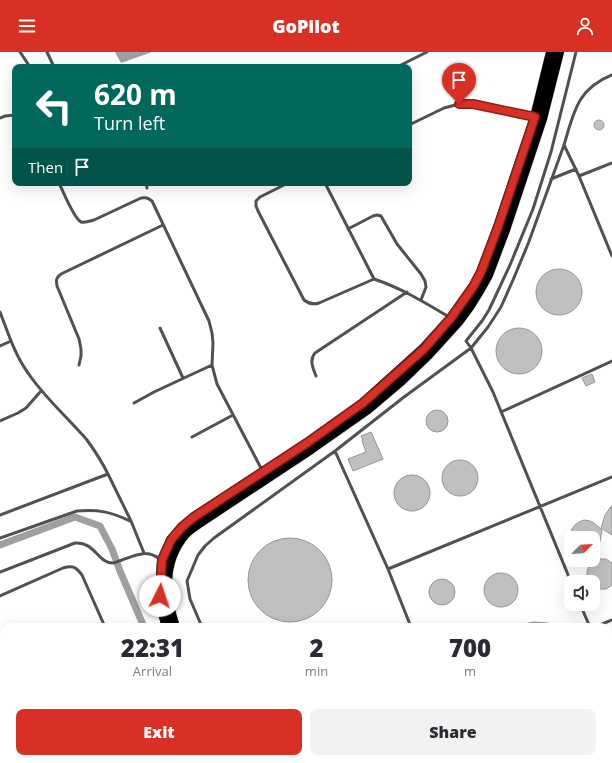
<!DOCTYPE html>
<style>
body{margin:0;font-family:"Open Sans",sans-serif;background:#f2f2f3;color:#2b2b33;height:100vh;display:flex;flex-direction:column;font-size:15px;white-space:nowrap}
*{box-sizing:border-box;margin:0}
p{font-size:13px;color:#7c7c81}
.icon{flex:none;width:22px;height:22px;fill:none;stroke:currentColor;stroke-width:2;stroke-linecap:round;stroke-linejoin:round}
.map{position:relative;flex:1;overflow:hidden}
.sheet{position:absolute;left:0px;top:571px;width:612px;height:140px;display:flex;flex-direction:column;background:#fff;border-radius:12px 12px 0 0;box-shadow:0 4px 16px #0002}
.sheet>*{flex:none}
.hud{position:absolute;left:12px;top:12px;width:400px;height:122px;border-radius:8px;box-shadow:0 4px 16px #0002;background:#00695c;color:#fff;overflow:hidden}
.needle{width:26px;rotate:66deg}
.fabs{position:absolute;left:564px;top:479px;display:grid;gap:8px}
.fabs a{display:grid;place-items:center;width:36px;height:36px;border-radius:8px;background:#fff;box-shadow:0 4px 16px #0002;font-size:20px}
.pin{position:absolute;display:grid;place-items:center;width:34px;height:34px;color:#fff;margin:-41px -17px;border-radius:50% 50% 50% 0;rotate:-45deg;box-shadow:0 0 4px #0007}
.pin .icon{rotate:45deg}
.me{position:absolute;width:44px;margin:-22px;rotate:4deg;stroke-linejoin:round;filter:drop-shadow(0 0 3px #0008)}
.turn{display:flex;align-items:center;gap:14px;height:84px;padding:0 16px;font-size:18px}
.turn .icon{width:52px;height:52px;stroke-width:2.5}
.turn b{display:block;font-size:28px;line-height:34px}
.then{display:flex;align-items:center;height:38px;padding:0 16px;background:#0003;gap:8px;font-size:15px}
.eta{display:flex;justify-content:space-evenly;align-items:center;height:68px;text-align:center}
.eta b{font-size:24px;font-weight:800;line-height:28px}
.button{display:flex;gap:8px;margin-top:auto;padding:8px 16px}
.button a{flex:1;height:46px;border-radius:8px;background:#d93025;color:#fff;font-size:16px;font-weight:800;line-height:46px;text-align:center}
.button a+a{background:#f2f2f3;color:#2b2b33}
header{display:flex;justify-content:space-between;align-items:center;height:52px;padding:0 16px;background:#d93025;color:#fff;font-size:18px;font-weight:800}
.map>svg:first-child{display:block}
.water{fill:#9f9f9f}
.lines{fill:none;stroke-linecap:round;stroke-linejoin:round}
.canal{stroke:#9f9f9f;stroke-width:7}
.building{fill:#c0c0c0;stroke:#959595}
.primary-casing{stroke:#dbdbdb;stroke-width:11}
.lane{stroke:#515151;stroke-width:3}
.primary{stroke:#000;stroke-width:10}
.route-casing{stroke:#8d1f18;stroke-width:10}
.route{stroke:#d93025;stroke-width:7}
</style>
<header><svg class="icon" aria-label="menu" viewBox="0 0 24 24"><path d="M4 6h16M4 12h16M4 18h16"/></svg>GoPilot<svg class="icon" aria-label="person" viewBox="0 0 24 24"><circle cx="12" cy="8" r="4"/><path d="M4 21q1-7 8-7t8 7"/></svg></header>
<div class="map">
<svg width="612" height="711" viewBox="0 0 612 711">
<rect width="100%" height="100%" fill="#fff"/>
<!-- water -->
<path class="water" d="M115,0H152L121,11Z"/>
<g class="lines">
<!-- canal -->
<path class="canal" d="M0,493L75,465L100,474L112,497L120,519L144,575
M201,707L202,711"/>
</g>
<!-- building -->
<path class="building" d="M594 73a5 5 0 1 1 10 0a5 5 0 1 1-10 0Z
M536 240a23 23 0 1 1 46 0a23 23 0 1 1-46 0Z
M496 299a23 23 0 1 1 46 0a23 23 0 1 1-46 0Z
M592,322L595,330L586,334L582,326Z
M426 369a11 11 0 1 1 22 0a11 11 0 1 1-22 0Z
M371,380L383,407L353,419L348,407L366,400L362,389H363L361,384Z
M442 426a18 18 0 1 1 36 0a18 18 0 1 1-36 0Z
M394 441a18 18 0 1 1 36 0a18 18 0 1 1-36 0Z
M612,453V483L601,476L605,463Z
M584,468L590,469L594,471L602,478L600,489L598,493L593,498V486H571L572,477L575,473L579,470Z
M248 528a42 42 0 1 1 84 0a42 42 0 1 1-84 0Z
M600,507H606L612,511V533L606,537H601L596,536L593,534V530H589L587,525V520L588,516L591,511L596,508Z
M484 538a17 17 0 1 1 34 0a17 17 0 1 1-34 0Z
M429 540a13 13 0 1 1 26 0a13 13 0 1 1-26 0Z
M533,570L548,571V575H520V573Z"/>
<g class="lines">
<!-- primary casing -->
<g class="primary-casing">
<path id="primary" d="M167,575L164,565L160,544L162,508L171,488L182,475L194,465L307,391L363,351L423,297L451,266L473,235L481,220L498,175L535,65L551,0
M175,575C164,543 162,508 186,481C190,477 195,474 199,471L311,397L368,357L401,329L428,303L458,270L469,255L479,239L488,223L505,178L542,67L559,0
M223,707L224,711
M230,707L232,711"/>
</g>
<!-- lane -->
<path class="lane" d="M20,0L30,15
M47,0L54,15
M397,15L427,0
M612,23C577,37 574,60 564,93L579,124L612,204
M0,66L5,64L15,63
M409,73L444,56L459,52H473L534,65
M579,124L612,111
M551,127L576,117
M59,131C63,139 74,167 81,170C86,171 90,169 94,168L141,146C146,145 148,146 152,149L209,269L212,281L213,291L212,313L217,332L262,418
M146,131L147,136
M288,131L260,145L256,149V154L258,159L304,248C309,252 313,253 319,251L374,227
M325,131L374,227C401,236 424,250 449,265
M348,177L373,164L377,163L381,164L397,192L421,222L425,229L426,235L421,248
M0,260C8,281 15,303 28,321C45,346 68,366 87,388C95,399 102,410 108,422
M160,276L183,326
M0,294L11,289
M79,313L81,304V297L79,287L57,234C56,228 56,226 61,222L163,173
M316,324C313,316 309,308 315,301L407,240
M134,351L154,340L212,313
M501,360L612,309
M0,369L18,361L26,356L41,339
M192,385L233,363
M335,399L388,517
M0,463L108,422L131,469L144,501
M0,486L77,459C98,457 111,460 130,469
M0,520L75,491C94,489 99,512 113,511C115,511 119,509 122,508C136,503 146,497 160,507
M571,530L493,340L471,296L466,289L482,269L489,258L510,213L533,157L551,100L576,0
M0,544L63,516C73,513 76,515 82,523L105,575
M580,552L590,575
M202,575L190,547L187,529L198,503L205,494L214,486L335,399L404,345L471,296L488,275L501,255L513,228L528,192L564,93
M411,575L388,517L612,425
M595,575L612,568
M608,625L612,636
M162,707L163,711
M258,707L260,711
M463,707L464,711"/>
<!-- primary -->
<use href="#primary" class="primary"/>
</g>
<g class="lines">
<!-- route casing -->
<g class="route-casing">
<path id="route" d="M160,544L162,508L171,488L182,475L194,465L307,391L363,351L424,297L451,266L473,235L481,220L498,175L535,65L473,52H459"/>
</g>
<!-- route -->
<use href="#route" class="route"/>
</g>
</svg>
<div class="fabs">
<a><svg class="needle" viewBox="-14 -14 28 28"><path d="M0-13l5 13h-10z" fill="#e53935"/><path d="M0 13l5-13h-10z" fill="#7c7c81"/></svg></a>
<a><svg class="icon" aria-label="sound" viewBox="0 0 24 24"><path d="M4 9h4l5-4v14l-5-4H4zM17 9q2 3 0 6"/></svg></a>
</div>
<div class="pin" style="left:459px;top:52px;background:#d93025"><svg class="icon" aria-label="arrive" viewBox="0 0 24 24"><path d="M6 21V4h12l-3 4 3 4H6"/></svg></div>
<svg class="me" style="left:160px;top:544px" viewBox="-20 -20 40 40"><circle r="19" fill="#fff"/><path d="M0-13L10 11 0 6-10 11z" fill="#d93025"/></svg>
<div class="hud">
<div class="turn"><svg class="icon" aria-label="left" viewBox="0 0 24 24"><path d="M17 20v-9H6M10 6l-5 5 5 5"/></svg><div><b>620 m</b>Turn left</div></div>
<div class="then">Then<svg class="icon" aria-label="arrive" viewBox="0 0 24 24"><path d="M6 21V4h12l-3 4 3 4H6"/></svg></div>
</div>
<section class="sheet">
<div class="eta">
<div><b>22:31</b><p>Arrival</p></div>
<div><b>2</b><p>min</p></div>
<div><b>700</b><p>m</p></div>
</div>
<div class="button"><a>Exit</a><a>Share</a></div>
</section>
</div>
